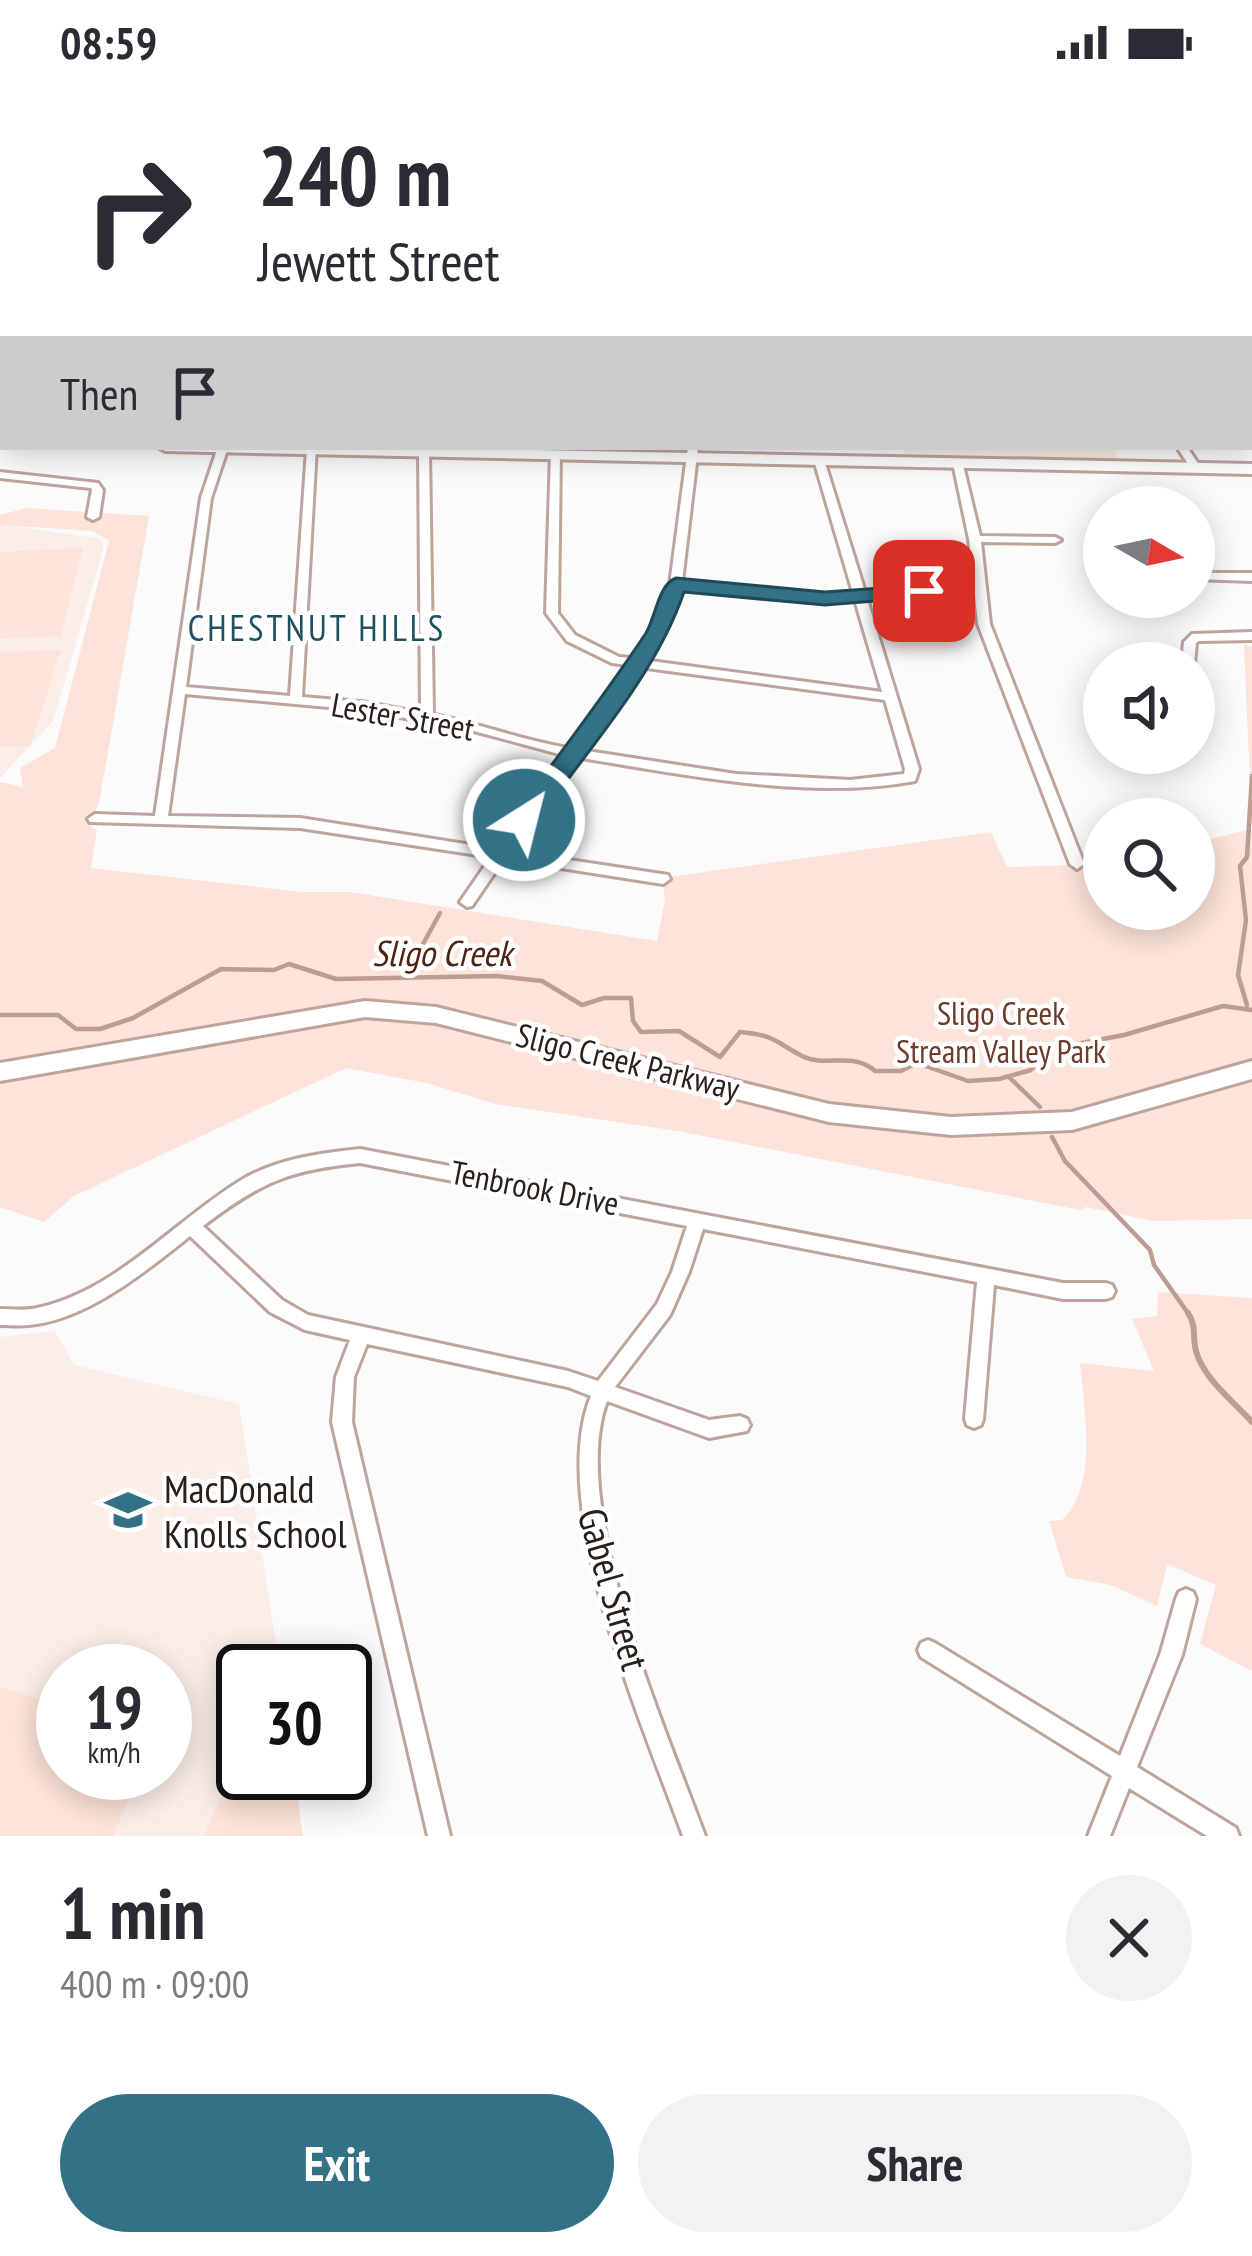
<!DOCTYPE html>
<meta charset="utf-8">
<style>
body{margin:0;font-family:"PT Sans Narrow",sans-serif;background:#f2f2f3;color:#2b2b33;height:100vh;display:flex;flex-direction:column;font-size:45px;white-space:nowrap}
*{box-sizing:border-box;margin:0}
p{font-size:39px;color:#7c7c81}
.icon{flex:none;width:66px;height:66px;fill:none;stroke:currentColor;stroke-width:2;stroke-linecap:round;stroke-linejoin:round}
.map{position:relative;height:1752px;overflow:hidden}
.drawer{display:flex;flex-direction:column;background:#fff;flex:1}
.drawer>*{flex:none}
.hud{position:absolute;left:0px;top:0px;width:1254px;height:366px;box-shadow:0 6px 30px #0003;background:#fff;color:#2b2b33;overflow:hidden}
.needle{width:78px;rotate:99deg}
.controls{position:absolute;left:1083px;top:402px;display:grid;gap:24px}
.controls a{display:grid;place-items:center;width:132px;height:132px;border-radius:50%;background:#fff;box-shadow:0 6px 30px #0003;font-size:60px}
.speed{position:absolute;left:36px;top:1560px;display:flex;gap:24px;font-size:60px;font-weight:700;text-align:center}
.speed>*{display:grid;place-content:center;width:156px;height:156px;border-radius:50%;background:#fff;box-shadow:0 6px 30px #0003;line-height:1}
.speed small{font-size:30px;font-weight:400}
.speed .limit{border:6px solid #111;border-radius:18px;background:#fff;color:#111}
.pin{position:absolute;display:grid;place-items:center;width:102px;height:102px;color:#fff;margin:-51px;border-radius:24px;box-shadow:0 6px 18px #0006}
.me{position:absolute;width:132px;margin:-66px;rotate:36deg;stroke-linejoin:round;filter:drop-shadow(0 0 9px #0008)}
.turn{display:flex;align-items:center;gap:42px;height:252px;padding:0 60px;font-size:54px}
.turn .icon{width:156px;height:156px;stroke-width:2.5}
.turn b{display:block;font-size:84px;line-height:102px}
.then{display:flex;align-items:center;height:114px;padding:0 60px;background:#0003;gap:24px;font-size:45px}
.round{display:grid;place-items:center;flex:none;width:126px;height:126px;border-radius:63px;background:#f2f2f3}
.head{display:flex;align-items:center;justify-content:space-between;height:204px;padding:0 60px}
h1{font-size:72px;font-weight:700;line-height:90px}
.action{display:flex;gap:24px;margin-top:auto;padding:24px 60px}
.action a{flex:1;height:138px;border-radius:72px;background:#327186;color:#fff;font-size:48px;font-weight:700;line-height:138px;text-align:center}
.action a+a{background:#f2f2f3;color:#2b2b33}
.status{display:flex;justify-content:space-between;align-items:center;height:84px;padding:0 60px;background:#fff;direction:ltr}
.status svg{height:33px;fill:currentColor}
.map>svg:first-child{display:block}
.built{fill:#fbede7;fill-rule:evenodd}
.green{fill:#fde3d9}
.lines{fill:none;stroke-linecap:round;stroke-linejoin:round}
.stream-far1{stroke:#bd9d91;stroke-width:4.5}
.stream{stroke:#bd9d91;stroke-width:6}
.street-casing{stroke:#bea59c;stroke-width:6}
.secondary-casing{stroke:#bea59c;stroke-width:6}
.street{fill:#fff;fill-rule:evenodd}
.secondary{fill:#fff;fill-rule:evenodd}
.route{fill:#327186;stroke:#204957;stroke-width:3}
.labels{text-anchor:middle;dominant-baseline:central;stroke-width:9;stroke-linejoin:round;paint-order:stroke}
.street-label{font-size:33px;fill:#29201c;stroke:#fff}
.park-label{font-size:33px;fill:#6a3c29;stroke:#fff}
.neighbourhood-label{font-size:36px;letter-spacing:3px;fill:#1e5161;stroke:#fff}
.water-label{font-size:36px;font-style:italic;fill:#4e2210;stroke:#fff}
.near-poi-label{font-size:39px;fill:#29201c;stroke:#fff;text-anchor:start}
.near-street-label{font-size:39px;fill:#29201c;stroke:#fff}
</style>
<div class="status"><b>08:59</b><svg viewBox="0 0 49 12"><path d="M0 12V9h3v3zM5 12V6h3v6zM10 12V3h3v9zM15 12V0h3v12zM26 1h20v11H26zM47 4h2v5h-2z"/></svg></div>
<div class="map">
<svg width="1252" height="1752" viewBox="0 0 1252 1752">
<rect width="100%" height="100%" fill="#fbfbfb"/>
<!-- built -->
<path class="built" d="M901,363H1112L1121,378L910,374Z
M0,430L19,443L102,455L103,466L53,637L0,694Z
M55,1247L74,1281L239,1320L280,1587H243V1689L303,1752H0V1253ZM63,1587H165V1689H63Z"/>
<!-- green -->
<path class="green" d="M27,424L149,432L100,714L91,743L97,746L91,784L301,808H350L657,857L665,816L663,802L669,793L991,748L1007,783L1104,780V825H1194V774L1199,773L1194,759L1252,745L1244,560L1252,563V1135L1153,1137L1086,1123L1080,1126L678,1047L495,1020L427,999L346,984L74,1112L44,1138L0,1123V698L23,703L20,684L55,664L109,457L93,447L0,441V431Z
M83,464L61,552L0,555V468Z
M61,566L30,662L0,663V568Z
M1158,1208L1252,1214V1587L1200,1560L1216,1501L1167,1480L1157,1522L1111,1501L1066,1493L1049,1437L1062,1436C1099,1400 1084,1328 1080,1279L1154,1287L1132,1235L1157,1232Z
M0,1603L63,1622V1689H140L113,1752H0Z
M243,1663V1689H294L303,1752H204Z"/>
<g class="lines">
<!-- stream-far1 -->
<path class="stream-far1" d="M406,891L440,829
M1247,921L1238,891L1246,836L1240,782L1247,773L1252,692
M0,931H58L76,945H100L133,934L221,885L274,886L289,880L336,895L497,892L542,897L582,921L604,914H631L633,937L641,948L679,947L720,973L740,948C775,951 775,958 802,972C826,984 853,967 875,987H901L917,979L968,997L999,995L1031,986L1050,965L1124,951L1223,922L1252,926
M1010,994L1040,1023
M1052,1053L1065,1077L1150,1166L1154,1181L1190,1232"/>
<!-- stream -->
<path class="stream" d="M1188,1229C1197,1242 1192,1252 1196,1267C1203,1294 1234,1318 1252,1338"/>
<!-- street casing -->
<g class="street-casing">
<path id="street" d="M271,0H279V3H271Z
M414,0H425L420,3H409Z
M446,0H457L452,3H441Z
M669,0H677L678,3H670Z
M709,0H793L794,1L791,3L713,2Z
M1054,0H1062L1063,3H1055Z
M1221,0H1229L1230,3H1222Z
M1251,79H1252V83H1251Z
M0,169L3,170V176L0,175Z
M0,216H3V222H0Z
M1251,234H1252V241H1251Z
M0,274H3V280H0Z
M1251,299H1252V305H1251Z
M218,363H228L211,414L186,603L290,612L307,365L316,363L302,613L362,618L421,629L419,367L424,364L429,367L433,631C479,639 523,657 569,664L627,581L612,579L567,557L546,529L551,368L560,370L558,529L575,551L619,573L632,574L657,539L670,501L688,363H698L682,498L825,511L853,509L814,376L815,374L824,376L865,508L924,503L974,505L969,455L953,379L962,377L980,452L1055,453L1061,456L1055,459L981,458L990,540L1084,780L1077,785L1070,780L978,540L975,512L924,511L867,515L919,685L915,697C807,717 683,690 575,673L510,767L668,791L670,795L663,800L504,775L472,822L467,823L460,818L491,773L300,744L90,738L88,735L95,730L155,732L201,414ZM681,505L825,519L855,516L882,608L643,576L669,539ZM639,583L885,616L905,685L904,690L850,696L736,690L581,666ZM185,610L362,626L470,646L563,671L497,765L300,734L168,732Z
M1177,363H1187L1201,384L1200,386H1192Z
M0,388L98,399L103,406L99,433L93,436L87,433L92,406L91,404L0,394Z
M1194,489H1252V497L1194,495Z
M1252,548V556L1199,557L1196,559L1194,579H1182L1184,558L1192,550Z
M360,1065L1063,1199H1106L1112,1201L1115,1207L1112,1213L1106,1215H1063L994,1201L983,1335L981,1341L974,1344L967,1341L965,1335L977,1198L703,1145L689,1188L670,1231L615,1303L709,1336L740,1332L747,1335L750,1341L747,1347L709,1354L607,1317C567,1422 667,1648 705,1752H683C644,1643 546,1422 591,1312L568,1303L367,1260L354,1293L352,1338L450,1752H428L332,1338L336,1293L350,1256L305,1246L270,1228L190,1152C146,1187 87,1236 29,1241C20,1242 10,1241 0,1241V1225C12,1225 25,1227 37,1224C117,1207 175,1136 243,1095C278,1075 320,1069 360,1065ZM360,1079L687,1142L672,1188L657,1220L598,1297L568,1287L308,1231L282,1216L203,1142C260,1099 287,1086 360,1079Z
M1186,1505L1193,1508L1196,1515L1182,1571L1137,1683L1236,1744L1239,1752H1207L1129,1704L1110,1752H1088L1112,1692L921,1573L918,1566L921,1559L928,1556L935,1559L1120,1672L1160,1571L1176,1515L1179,1508Z"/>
</g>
<!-- secondary casing -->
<g class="secondary-casing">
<path id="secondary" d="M0,71H3V77H0Z
M3,156V168L0,169V157Z
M0,332H3V340H0Z
M158,363H385L1252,380V390L165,367Z
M365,917L436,923L829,1020L951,1033L1072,1028L1252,977V995L1072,1046L951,1051L829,1038L436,939L365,933L0,997V979Z"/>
</g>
<!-- street -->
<use href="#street" class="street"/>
<!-- secondary -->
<use href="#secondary" class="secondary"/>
</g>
<!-- route -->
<path class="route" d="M676,494L825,508L924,501L935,507L924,513L825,521L684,508C655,593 585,669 533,742H515L512,736L515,731C559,670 605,611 646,549C656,532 658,501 676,494Z"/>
<!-- icons -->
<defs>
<g id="school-bare" transform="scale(3.6)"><path d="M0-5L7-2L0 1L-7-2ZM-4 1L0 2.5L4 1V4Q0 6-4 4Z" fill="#327186" stroke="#fff" stroke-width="2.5" paint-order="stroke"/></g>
</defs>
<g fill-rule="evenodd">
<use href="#school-bare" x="128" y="1426"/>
</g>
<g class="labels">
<!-- street labels -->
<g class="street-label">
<text transform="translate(403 632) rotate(10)">Lester Street</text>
<text transform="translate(628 977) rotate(14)">Sligo Creek Parkway</text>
<text transform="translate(535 1103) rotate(11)">Tenbrook Drive</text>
</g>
<!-- park labels -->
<g class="park-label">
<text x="1001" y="928">Sligo Creek<tspan x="1001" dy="38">Stream Valley Park</tspan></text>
</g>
<!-- neighbourhood labels -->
<g class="neighbourhood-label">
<text x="317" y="543">CHESTNUT HILLS</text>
</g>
<!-- water labels -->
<g class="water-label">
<text x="442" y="868">Sligo Creek</text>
</g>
<!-- near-poi labels -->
<g class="near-poi-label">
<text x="164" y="1404">MacDonald<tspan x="164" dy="45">Knolls School</tspan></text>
</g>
<!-- near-street labels -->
<g class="near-street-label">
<text transform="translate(614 1505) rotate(74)">Gabel Street</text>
</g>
</g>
</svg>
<div class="controls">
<a><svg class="needle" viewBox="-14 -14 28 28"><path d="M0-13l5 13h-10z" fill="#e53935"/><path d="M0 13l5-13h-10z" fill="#7c7c81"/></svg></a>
<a><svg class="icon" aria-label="sound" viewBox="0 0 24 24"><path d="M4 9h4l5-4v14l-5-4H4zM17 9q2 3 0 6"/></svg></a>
<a><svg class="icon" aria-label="search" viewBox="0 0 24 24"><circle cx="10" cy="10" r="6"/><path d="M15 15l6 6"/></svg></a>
</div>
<div class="speed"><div>19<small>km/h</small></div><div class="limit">30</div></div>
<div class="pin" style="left:924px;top:507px;background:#d93025"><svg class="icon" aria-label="arrive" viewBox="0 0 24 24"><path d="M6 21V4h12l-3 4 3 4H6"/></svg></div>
<svg class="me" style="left:524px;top:736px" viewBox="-20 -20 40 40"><circle r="17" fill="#327186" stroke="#fff" stroke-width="3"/><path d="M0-11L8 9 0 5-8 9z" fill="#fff"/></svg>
<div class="hud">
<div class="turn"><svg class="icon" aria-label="right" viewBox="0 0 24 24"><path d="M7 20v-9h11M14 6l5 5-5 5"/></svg><div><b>240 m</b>Jewett Street</div></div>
<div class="then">Then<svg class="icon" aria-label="arrive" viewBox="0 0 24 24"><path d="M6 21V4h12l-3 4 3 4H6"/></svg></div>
</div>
</div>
<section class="drawer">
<div class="head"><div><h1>1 min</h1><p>400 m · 09:00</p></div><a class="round"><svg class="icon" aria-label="close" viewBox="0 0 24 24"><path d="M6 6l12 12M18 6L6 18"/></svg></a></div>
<div class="action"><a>Exit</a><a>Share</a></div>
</section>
